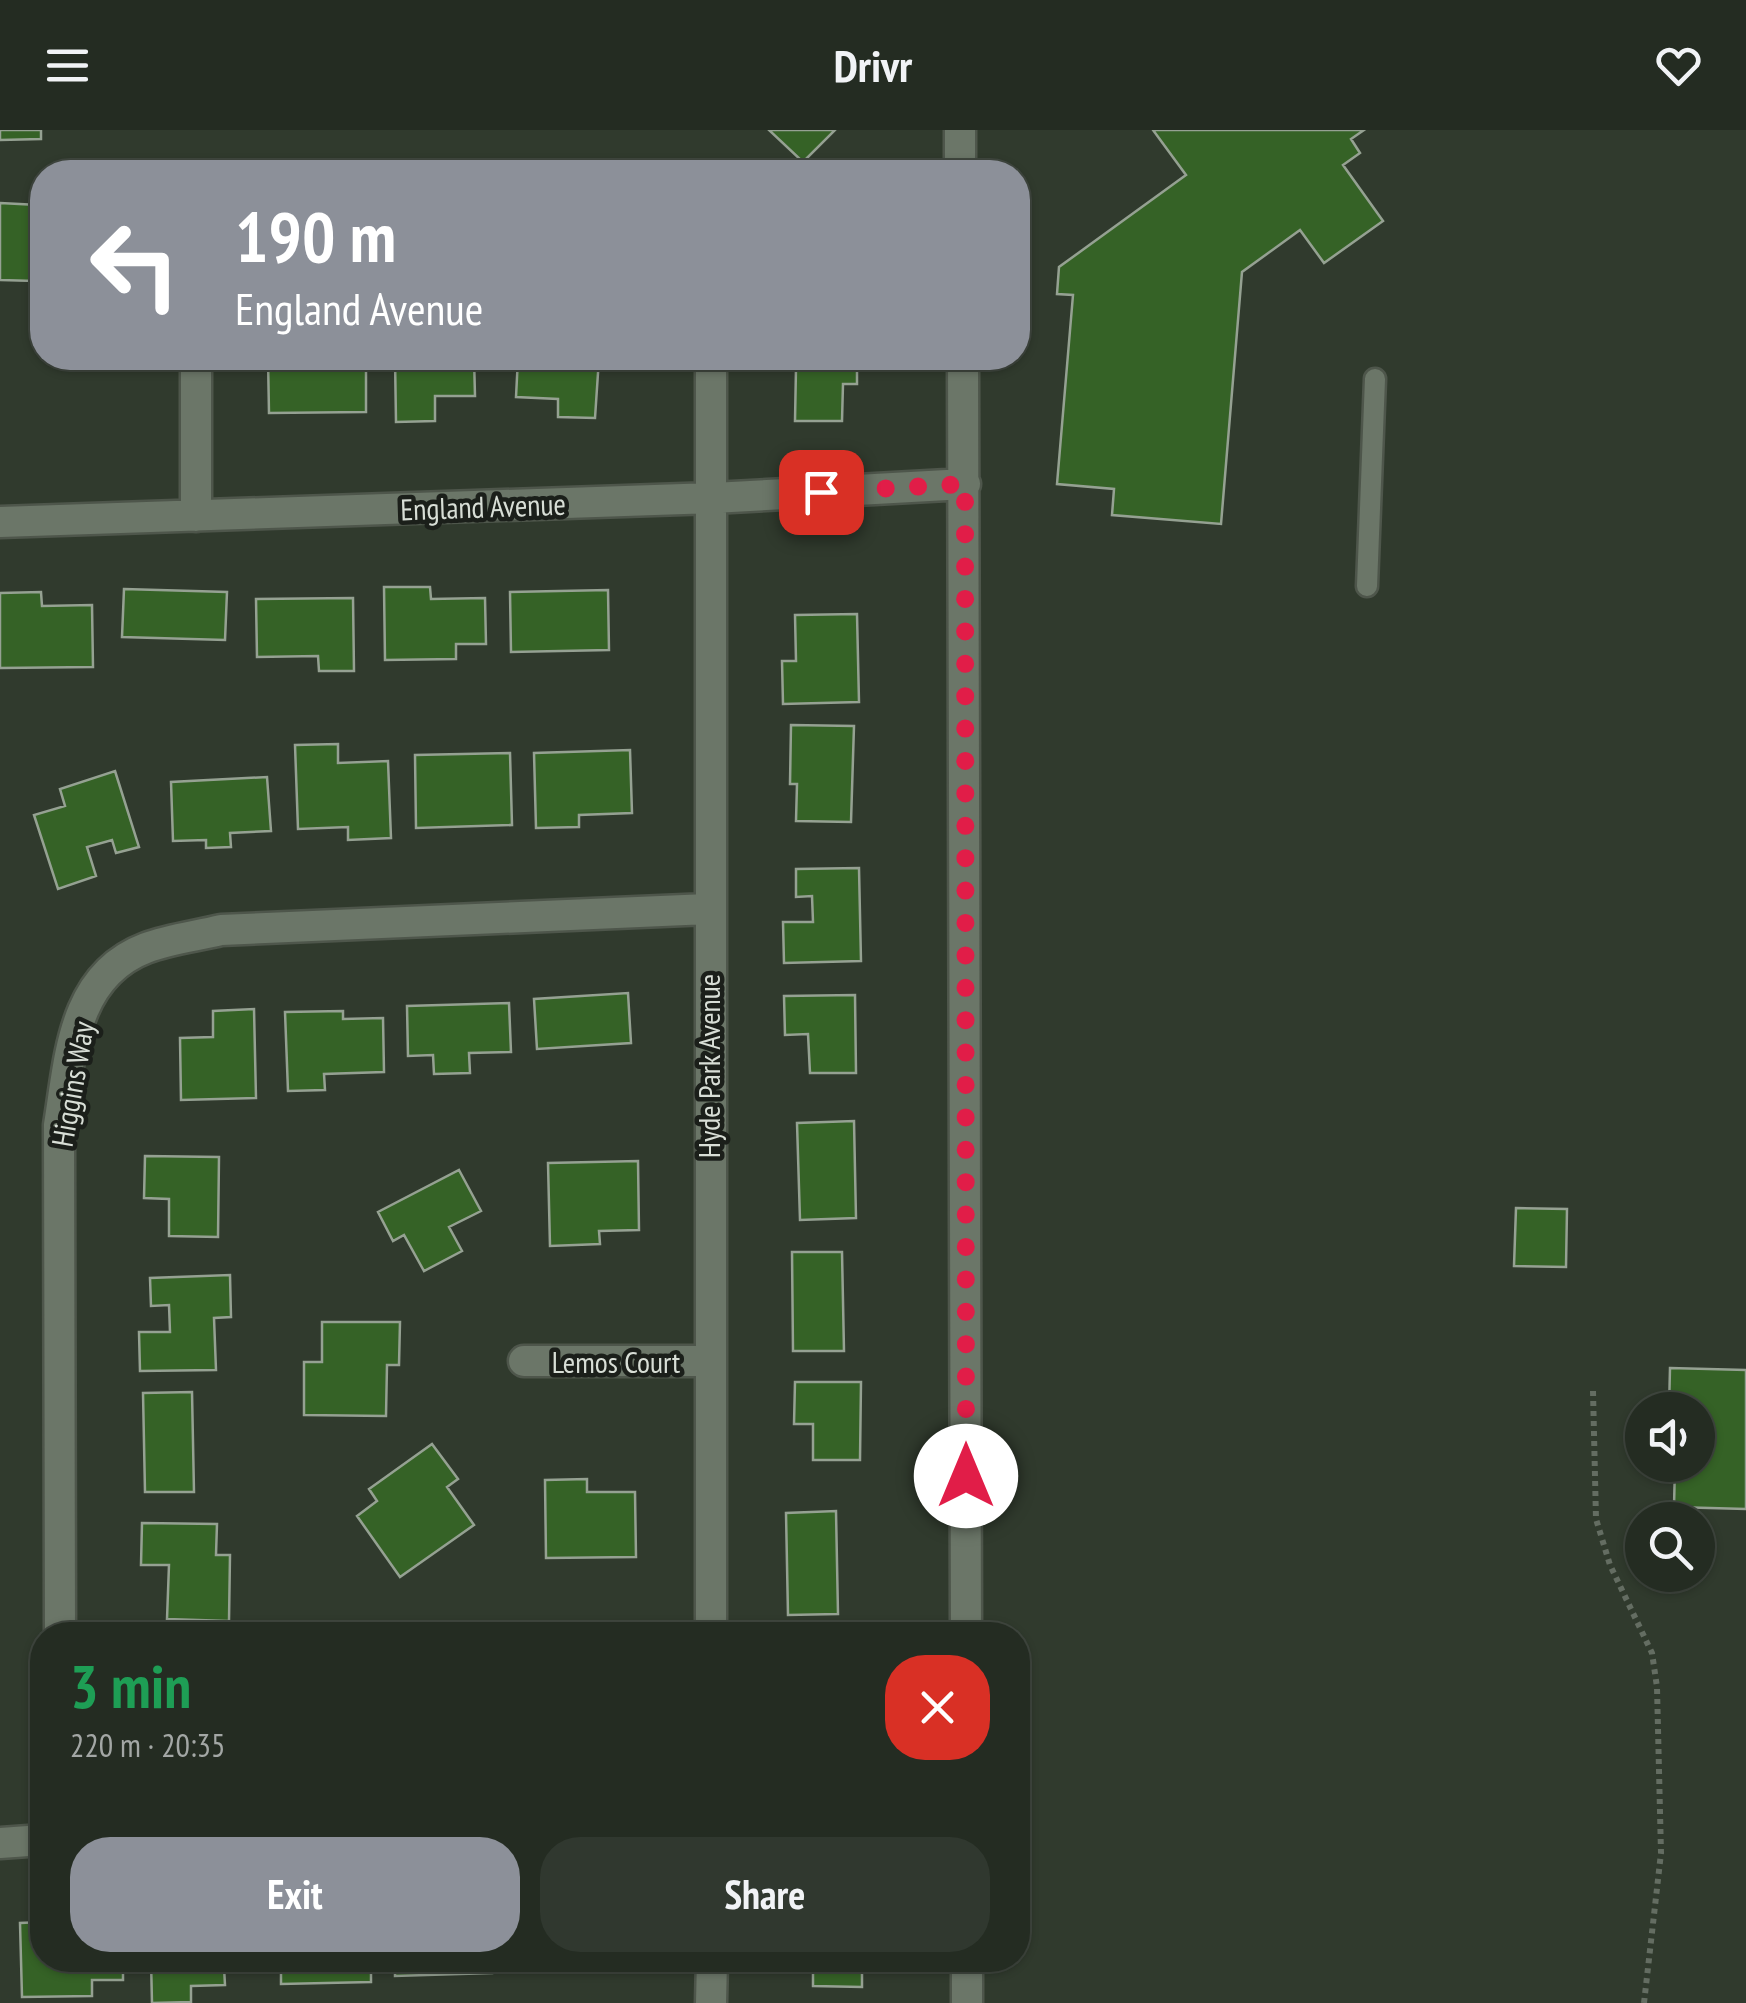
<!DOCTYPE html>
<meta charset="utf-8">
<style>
body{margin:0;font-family:"PT Sans Narrow",sans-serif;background:#30382f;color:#f1f3f6;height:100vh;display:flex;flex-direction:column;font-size:38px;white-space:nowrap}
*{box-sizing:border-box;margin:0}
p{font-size:32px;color:#a3a7a5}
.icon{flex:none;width:55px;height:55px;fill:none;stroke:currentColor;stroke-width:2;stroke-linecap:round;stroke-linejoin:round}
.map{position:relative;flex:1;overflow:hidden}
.panel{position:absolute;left:30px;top:1492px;width:1000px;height:350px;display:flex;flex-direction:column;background:#242c22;border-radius:40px;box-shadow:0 2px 8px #0004,0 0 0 2px #414840}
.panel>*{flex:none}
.guide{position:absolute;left:30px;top:30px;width:1000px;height:210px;border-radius:40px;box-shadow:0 2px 8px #0004,0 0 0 2px #414840;background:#8c9099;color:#fff;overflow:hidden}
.buttons{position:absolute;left:1625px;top:1262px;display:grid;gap:20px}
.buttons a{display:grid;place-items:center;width:90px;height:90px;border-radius:50%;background:#242c22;box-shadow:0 2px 8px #0004,0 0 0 2px #414840;font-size:50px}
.pin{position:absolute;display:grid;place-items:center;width:85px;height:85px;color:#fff;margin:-42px;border-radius:20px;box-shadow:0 5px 15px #0006}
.me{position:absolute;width:110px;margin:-55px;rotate:0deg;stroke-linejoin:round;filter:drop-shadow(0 0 8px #0008)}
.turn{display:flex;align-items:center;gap:35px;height:210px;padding:0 40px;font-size:45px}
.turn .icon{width:130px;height:130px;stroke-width:2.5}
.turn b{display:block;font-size:70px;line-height:85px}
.round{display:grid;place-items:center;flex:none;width:105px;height:105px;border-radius:40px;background:#30382f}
.headline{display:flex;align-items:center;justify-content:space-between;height:170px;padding:0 40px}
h1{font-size:60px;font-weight:700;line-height:75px;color:#1e9e55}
.action{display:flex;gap:20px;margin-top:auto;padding:20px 40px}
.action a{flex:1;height:115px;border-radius:40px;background:#8c9099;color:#fff;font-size:40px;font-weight:700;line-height:115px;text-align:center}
.action a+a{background:#30382f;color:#f1f3f6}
header{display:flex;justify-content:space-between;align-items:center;height:130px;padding:0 40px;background:#242c22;font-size:45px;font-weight:700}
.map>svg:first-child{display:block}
.building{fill:#356226;stroke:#95a192;stroke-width:2.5}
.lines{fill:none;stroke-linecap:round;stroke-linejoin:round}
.lane-casing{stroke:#4e564b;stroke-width:25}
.street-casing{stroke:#4e564b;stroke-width:35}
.path{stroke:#646d62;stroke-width:6;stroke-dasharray:5 5;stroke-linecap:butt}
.lane{stroke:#6b7668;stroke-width:20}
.street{stroke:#6b7668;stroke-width:30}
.route{stroke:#e11d48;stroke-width:18;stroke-dasharray:0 32.4}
.labels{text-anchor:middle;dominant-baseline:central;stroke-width:9;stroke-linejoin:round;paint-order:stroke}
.street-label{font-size:30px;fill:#d8ded6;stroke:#1b1f1a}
</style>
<header><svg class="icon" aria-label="menu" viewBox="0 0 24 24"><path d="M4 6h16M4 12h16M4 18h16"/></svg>Drivr<svg class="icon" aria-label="heart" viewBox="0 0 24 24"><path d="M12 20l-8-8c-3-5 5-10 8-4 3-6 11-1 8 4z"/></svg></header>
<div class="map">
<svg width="1746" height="1873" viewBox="0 0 1746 1873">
<rect width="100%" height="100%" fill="#303a2d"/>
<!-- building -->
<path class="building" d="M0,0H41V9L0,10Z
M769,0H835L803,32Z
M1153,0H1364L1351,9L1360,23L1343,35L1383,91L1324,133L1300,100L1242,142L1221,394L1112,385L1114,359L1057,354L1073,165L1057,164L1059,137L1186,45Z
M0,73L38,75L35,151L0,150Z
M268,228H366V282L269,283Z
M395,228H474L475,266H435V291L396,292Z
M518,228H599L595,288L558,287V269L516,267Z
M779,228H857V254H843L842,291H795L796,238H779Z
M384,457H430L431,469L485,468L486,514H456V529L385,530Z
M124,459L227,462L225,510L122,507Z
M608,460L609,520L511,522L510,462Z
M41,462L42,476L92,475L93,537L0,538V463Z
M353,468L354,541H319L318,526L257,527L256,469Z
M857,484L859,572L783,574L782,531H796L795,485Z
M791,595L854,596L851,692L796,691L797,654H790Z
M338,614V633L388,631L391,708L348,710V697L298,699L295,615Z
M630,620L632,683L579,685V697L536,698L534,623Z
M510,623L512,695L416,698L415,625Z
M115,641L139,717L116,723L112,710L87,717L96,746L58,759L34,685L65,676L60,659Z
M267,647L271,701L230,703L231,717L206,718V710L173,711L171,652Z
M859,738L861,831L784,833L783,792H813L812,766L796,767V739Z
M628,863L631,913L537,919L534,869Z
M855,865L856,943H810L808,904L785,905L784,866Z
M509,873L511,922L469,923L470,943L434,944L433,925L408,926L407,876Z
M254,879L256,968L181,970L180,908L213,907V881Z
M343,881V889L383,888L384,942L324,944L325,960L288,961L285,882Z
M854,991L856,1088L800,1090L797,993Z
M145,1026L219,1027L218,1107L169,1106V1069L144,1068Z
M638,1031L639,1100L599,1101L600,1114L550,1116L548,1033Z
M459,1040L481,1081L449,1097L462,1121L424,1141L404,1105L393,1111L378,1082Z
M1516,1078L1567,1079L1566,1137L1514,1136Z
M792,1122H842L844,1221H793Z
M230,1145L231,1187L214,1188L216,1240L140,1241L139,1202H170L169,1175L151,1176L150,1148Z
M322,1192H400L399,1235H387L386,1286L304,1285V1232H322Z
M1670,1238L1746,1240V1379L1674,1377L1675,1335H1698V1280H1669Z
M795,1252H861L860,1330H813V1294H794Z
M192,1262L194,1362H145L143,1263Z
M432,1314L458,1349L447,1357L474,1395L400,1447L357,1386L377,1371L369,1359Z
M587,1349V1362H635L636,1427L546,1428L545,1350Z
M836,1381L838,1484L788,1485L786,1383Z
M142,1393L217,1394L216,1425H230L229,1491L167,1489L169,1435H141Z
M42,1792V1830H123V1850H92V1866L22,1867L20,1793Z
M151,1830H246V1837H224L225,1855L191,1856V1872L152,1873Z
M281,1830H371V1852L281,1854Z
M395,1830H491L492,1843L395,1846Z
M518,1830H615V1834L518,1832Z
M813,1830H862V1857L813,1856Z"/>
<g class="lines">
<!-- lane casing -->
<g class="lane-casing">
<path id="lane" d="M1367,456L1375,249"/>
</g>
<!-- street casing -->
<g class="street-casing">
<path id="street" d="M960,0V42
M196,228V386
M711,228V1505
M963,228L966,1505
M0,392L713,368L965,354
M524,1231H708
M60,1505L59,995C70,928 72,846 146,818C170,809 197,806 221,800L708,779
M0,1713L42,1710
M967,1830V1873
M711,1873L712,1830"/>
</g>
<!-- path -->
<path class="path" d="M1593,1261L1596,1389L1610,1435L1652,1523L1657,1557L1661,1723L1644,1873"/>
<!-- lane -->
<use href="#lane" class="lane"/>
<!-- street -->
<use href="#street" class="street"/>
</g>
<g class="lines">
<!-- route -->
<path class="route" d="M821,362L965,354L966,1346"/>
</g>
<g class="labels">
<!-- street labels -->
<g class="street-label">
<text transform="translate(483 376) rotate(-2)">England Avenue</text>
<text transform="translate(708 936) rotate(-90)">Hyde Park Avenue</text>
<text transform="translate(72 954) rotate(-80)">Higgins Way</text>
<text x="616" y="1231">Lemos Court</text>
</g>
</g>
</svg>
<div class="buttons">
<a><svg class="icon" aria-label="sound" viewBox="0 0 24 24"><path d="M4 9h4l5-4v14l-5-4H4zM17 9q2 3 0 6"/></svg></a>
<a><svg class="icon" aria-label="search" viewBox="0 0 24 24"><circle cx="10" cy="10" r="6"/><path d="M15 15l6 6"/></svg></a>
</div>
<div class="pin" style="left:821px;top:362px;background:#d93025"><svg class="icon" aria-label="arrive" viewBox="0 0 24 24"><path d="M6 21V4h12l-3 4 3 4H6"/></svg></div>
<svg class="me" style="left:966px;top:1346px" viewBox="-20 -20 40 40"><circle r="19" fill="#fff"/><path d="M0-13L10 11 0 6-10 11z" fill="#e11d48"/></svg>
<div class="guide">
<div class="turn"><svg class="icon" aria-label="left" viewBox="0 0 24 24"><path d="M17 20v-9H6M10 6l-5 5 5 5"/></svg><div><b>190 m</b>England Avenue</div></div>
</div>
<section class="panel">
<div class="headline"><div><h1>3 min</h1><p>220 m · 20:35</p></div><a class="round" style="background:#d93025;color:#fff"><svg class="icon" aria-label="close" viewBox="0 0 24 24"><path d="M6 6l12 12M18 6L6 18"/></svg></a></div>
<div class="action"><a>Exit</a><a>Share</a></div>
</section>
</div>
